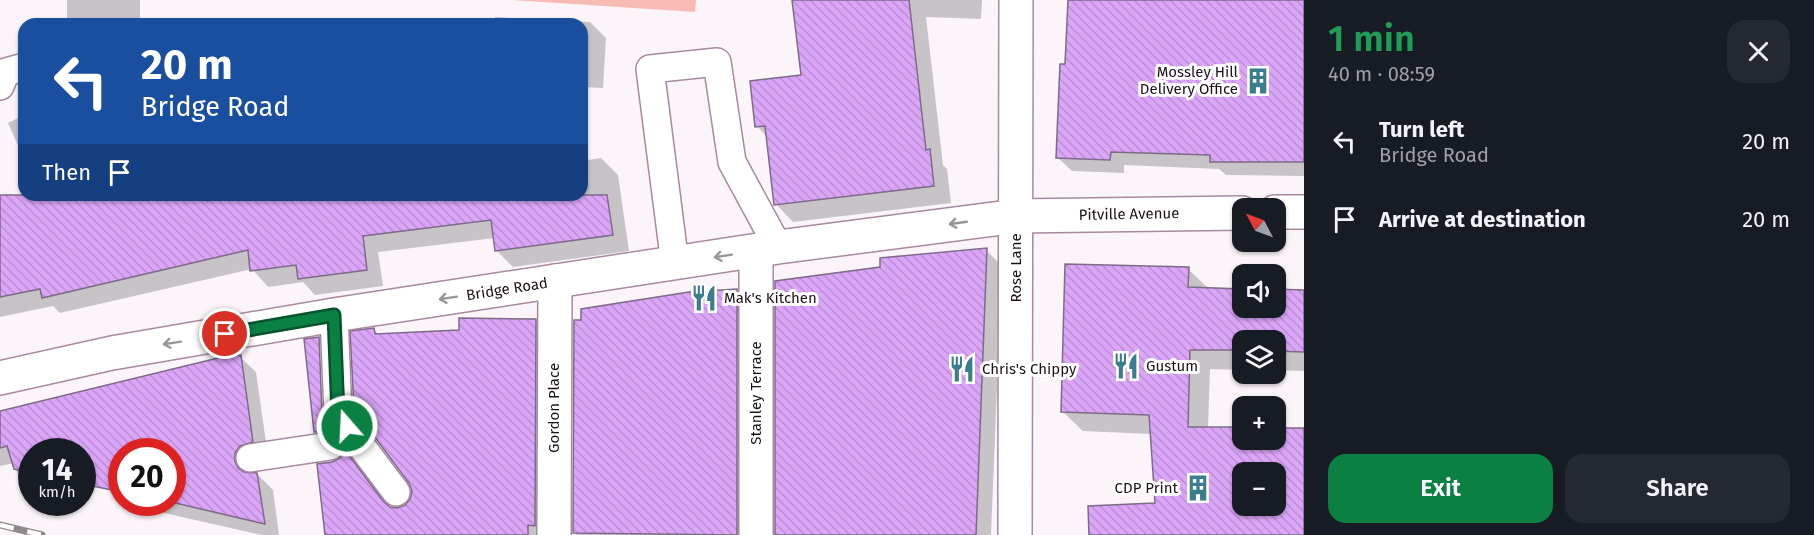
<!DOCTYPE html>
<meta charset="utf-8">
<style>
body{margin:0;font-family:"Fira Sans",sans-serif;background:#242831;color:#f1f3f6;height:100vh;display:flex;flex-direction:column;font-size:22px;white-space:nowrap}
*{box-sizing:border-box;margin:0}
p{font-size:20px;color:#9ea1a6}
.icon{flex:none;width:33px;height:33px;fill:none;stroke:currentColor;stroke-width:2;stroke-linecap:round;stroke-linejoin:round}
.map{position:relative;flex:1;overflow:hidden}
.drawer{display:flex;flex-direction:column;background:#171b24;width:510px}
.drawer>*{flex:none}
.hud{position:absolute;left:18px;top:18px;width:570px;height:183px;border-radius:18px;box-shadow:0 2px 4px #0004;background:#1a4fa0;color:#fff;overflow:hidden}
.needle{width:39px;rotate:311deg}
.fabs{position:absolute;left:1232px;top:198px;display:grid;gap:12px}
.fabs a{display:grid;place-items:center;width:54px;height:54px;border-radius:12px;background:#171b24;box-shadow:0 2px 4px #0004;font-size:30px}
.speed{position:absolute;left:18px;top:438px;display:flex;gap:12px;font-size:30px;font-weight:700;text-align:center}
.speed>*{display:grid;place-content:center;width:78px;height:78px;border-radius:50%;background:#171b24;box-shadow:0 2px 4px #0004;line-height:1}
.speed small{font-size:15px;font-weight:400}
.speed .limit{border:9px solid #d22;background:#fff;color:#111}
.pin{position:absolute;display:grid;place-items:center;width:51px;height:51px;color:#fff;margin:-26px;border:3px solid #fff;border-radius:50%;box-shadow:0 2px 6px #0007}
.me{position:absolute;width:66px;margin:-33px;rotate:341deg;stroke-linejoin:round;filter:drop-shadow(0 0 4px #0008)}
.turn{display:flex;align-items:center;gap:21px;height:126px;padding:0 24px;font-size:27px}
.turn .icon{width:78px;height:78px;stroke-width:2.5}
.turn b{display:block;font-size:42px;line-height:51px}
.then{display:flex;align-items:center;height:57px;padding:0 24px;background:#0003;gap:12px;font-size:22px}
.round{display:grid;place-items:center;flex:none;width:63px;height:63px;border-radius:18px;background:#242831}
.summary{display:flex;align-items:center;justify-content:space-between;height:102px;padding:0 24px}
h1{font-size:36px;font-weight:600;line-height:45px;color:#1e9e55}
.primary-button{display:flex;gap:12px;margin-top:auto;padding:12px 24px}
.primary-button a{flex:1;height:69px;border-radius:18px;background:#0b8043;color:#fff;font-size:24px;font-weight:600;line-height:69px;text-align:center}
.primary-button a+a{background:#242831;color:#f1f3f6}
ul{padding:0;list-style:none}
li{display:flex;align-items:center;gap:18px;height:78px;padding:0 24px}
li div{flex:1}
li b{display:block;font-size:22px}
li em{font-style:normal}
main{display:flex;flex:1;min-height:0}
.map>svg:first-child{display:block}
.pitch{fill:#f9bcb5}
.shadow{fill:#0003;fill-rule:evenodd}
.building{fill:url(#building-back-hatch);stroke:#7d6b88;stroke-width:1.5;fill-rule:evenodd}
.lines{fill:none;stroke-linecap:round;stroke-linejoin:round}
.service-casing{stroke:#a8899f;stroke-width:30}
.pedestrian-casing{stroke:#a8899f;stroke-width:36}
.minor-casing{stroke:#a8899f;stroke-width:36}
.tertiary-casing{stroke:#a8899f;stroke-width:36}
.service{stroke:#fff;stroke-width:27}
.pedestrian{stroke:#fff;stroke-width:33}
.minor{stroke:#fff;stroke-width:33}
.tertiary{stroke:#fff;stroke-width:33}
.rail-casing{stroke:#91888e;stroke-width:7}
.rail{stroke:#fff;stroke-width:4.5;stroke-dasharray:14;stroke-linecap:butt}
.oneway{stroke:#999498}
.route-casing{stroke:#07532c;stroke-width:15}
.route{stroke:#0b8043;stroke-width:10}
.labels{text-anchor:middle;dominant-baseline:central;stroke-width:6;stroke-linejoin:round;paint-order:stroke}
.poi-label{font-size:15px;fill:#1d121a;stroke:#fff;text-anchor:start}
.street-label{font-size:15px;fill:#1d121a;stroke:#fff}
</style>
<main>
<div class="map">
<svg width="1304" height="535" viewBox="0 0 1304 535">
<defs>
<pattern id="building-back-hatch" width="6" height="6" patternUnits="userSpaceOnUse" patternTransform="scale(1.5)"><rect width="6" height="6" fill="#dba6f8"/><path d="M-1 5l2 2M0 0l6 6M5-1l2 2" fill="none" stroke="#bc8ed4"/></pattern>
</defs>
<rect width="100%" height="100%" fill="#fbf4f9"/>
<!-- pitch -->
<path class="pitch" d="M512,0H696L695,12Z"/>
<!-- shadow -->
<path class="shadow" d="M67,0H140V24H67Z
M796,0H982L981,19L926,17L943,165L947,169L951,203L793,222L776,204L767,137L757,126L802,76Z
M1070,0H1304V176L1226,175L1219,169L1124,165V173L1072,171L1057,157L1067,66Z
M495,17L590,22L606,38L603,88L582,87V24H495Z
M24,115V159L8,123Z
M601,158L618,175L629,251L513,267L496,250L495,238L378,252L383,286L315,295L303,282L268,287L252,269L60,313L53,306L0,317V222L54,195H582V161Z
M986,250L1002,266L991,535H776L881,268Z
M1188,269L1209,289L1242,290V308H1275V291H1304V371L1275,370V340H1242V370L1210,369L1208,429H1242V440H1275V429L1304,535H1131L1157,504L1152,434L1083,431L1062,411ZM1242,472H1275V506H1242Z
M737,290L752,306V535H576L574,533Z
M535,321L551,337L550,535H326L333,463L341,459L345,453L361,468L391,508L398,509L406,506L412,499L413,491L374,329L379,335L460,331Z
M240,357L256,372L268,457L250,469V474H257L273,490L279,535H262L164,513L154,502H172V452H122V480L82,490V452H32V496L21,485L14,463L0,466V412Z"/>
<!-- building -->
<path class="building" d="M792,0H909L926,150L930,149L934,186L774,205L765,126L755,127L750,81L801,75Z
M1068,0H1304V162H1210V155L1111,152L1110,160L1056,158L1060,64H1065Z
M0,195H205L207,201L255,195H607L613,235L495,251L491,220L363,236L367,270L298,279L296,265L250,271L248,250L42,298L40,289L0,297Z
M987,248L976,535H775V281L880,267V258Z
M1065,264L1189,267L1188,287L1242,289V308H1275V289L1304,290V352L1275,351V340H1242V350H1190L1188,427H1242V440H1275V428H1304V535H1089L1088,506L1155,503L1149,415L1061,412ZM1242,472H1275V506H1242Z
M737,289V535L573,533L574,320H581V309L689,292Z
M459,318L536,319L535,526L528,525V535H325L317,464L332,462L340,458L345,450L383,501L390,507L397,508L405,505L410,499L412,491L409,483L354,409L350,331L374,328L375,334L459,330Z
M319,337L322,413L317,432H314L304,339Z
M241,355L253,442L240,446L235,453V461L238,468L244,472L257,473L265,524L171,502L172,452H122V492L82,484V452H32V473L14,469L7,446L0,448V411L218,358Z"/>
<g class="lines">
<!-- service casing -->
<g class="service-casing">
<path id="service" d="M0,86L6,72L24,67
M675,264L650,69L717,62L732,162L778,247
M334,315L338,415L396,492
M250,458L330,446L338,415"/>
</g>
<!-- pedestrian casing -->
<g class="pedestrian-casing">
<path id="pedestrian" d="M756,251V535
M554,535L555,281"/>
</g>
<!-- minor casing -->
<g class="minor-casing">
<path id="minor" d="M1275,212H1304
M0,378L112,353L334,315L778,247L1016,216L1242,213"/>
</g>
<!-- tertiary casing -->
<g class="tertiary-casing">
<path id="tertiary" d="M1015,535L1016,0"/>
</g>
<!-- service -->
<use href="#service" class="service"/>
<!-- pedestrian -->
<use href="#pedestrian" class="pedestrian"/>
<!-- minor -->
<use href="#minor" class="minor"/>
<!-- tertiary -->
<use href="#tertiary" class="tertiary"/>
<!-- rail casing -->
<g class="rail-casing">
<path id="rail" d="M0,525L42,535"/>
</g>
<!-- rail -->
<use href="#rail" class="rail"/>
</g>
<!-- one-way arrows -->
<defs><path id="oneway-shaft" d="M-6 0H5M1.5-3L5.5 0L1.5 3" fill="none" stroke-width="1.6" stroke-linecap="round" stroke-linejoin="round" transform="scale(1.5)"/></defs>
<g class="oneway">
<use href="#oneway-shaft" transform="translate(958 223) rotate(172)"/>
<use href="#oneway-shaft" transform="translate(723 256) rotate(171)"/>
<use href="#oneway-shaft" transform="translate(448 298) rotate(171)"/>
<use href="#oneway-shaft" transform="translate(172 343) rotate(171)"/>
</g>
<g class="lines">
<!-- route casing -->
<g class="route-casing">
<path id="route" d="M225,334L334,315L338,415L347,426"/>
</g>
<!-- route -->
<use href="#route" class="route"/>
</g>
<!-- icons -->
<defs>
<g id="building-bare" transform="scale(2.07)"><path d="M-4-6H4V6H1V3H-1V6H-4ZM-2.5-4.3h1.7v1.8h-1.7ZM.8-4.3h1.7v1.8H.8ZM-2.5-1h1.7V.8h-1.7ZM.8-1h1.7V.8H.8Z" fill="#3a7d8d" stroke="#fff" stroke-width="2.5" paint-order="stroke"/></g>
<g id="restaurant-bare" transform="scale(2.07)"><path d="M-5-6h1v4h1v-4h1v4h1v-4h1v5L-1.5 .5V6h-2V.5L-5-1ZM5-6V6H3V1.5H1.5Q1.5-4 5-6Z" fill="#3a7d8d" stroke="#fff" stroke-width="2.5" paint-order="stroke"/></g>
</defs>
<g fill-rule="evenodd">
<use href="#building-bare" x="1258" y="81"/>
<use href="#restaurant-bare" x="704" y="298"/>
<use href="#restaurant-bare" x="1126" y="366"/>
<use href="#restaurant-bare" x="962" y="369"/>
<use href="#building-bare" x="1198" y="488"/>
</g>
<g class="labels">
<!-- poi labels -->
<g class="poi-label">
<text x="1238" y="72" text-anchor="end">Mossley Hill<tspan x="1238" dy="17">Delivery Office</tspan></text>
<text x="724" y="298">Mak's Kitchen</text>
<text x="1146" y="366">Gustum</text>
<text x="982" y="369">Chris's Chippy</text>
<text x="1178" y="488" text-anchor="end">CDP Print</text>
</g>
<!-- street labels -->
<g class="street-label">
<text transform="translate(1129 214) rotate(-1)">Pitville Avenue</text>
<text transform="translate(1016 268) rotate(-90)">Rose Lane</text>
<text transform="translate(507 289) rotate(-9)">Bridge Road</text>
<text transform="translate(756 393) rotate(-90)">Stanley Terrace</text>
<text transform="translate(554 408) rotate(-90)">Gordon Place</text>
</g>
</g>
</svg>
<div class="fabs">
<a><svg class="needle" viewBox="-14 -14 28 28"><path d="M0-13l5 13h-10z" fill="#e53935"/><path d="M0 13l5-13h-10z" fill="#9ea1a6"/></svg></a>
<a><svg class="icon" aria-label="sound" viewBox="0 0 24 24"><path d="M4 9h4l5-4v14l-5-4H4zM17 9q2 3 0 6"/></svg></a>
<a><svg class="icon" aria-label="layers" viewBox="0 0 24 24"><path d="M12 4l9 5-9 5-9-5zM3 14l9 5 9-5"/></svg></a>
<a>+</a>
<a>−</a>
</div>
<div class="speed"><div>14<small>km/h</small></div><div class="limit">20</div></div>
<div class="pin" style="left:225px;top:334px;background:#d93025"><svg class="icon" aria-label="arrive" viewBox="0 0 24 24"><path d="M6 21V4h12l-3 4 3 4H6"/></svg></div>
<svg class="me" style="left:347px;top:426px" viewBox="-20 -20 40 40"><circle r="17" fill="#0b8043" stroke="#fff" stroke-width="3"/><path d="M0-11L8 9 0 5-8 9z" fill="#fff"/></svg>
<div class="hud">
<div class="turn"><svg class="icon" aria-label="left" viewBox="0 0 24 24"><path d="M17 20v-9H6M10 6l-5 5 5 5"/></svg><div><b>20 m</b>Bridge Road</div></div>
<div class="then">Then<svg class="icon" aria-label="arrive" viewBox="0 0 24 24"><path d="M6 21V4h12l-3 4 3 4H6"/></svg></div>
</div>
</div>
<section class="drawer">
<div class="summary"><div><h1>1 min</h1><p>40 m · 08:59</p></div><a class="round"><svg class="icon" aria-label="close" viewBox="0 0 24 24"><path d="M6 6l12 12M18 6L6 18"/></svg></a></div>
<ul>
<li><svg class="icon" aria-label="left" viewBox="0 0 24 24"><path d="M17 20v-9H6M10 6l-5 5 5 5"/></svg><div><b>Turn left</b><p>Bridge Road</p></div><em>20 m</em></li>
<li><svg class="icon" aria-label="arrive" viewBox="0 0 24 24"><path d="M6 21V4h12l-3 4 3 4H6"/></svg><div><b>Arrive at destination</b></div><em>20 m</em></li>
</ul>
<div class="primary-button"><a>Exit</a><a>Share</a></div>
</section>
</main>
